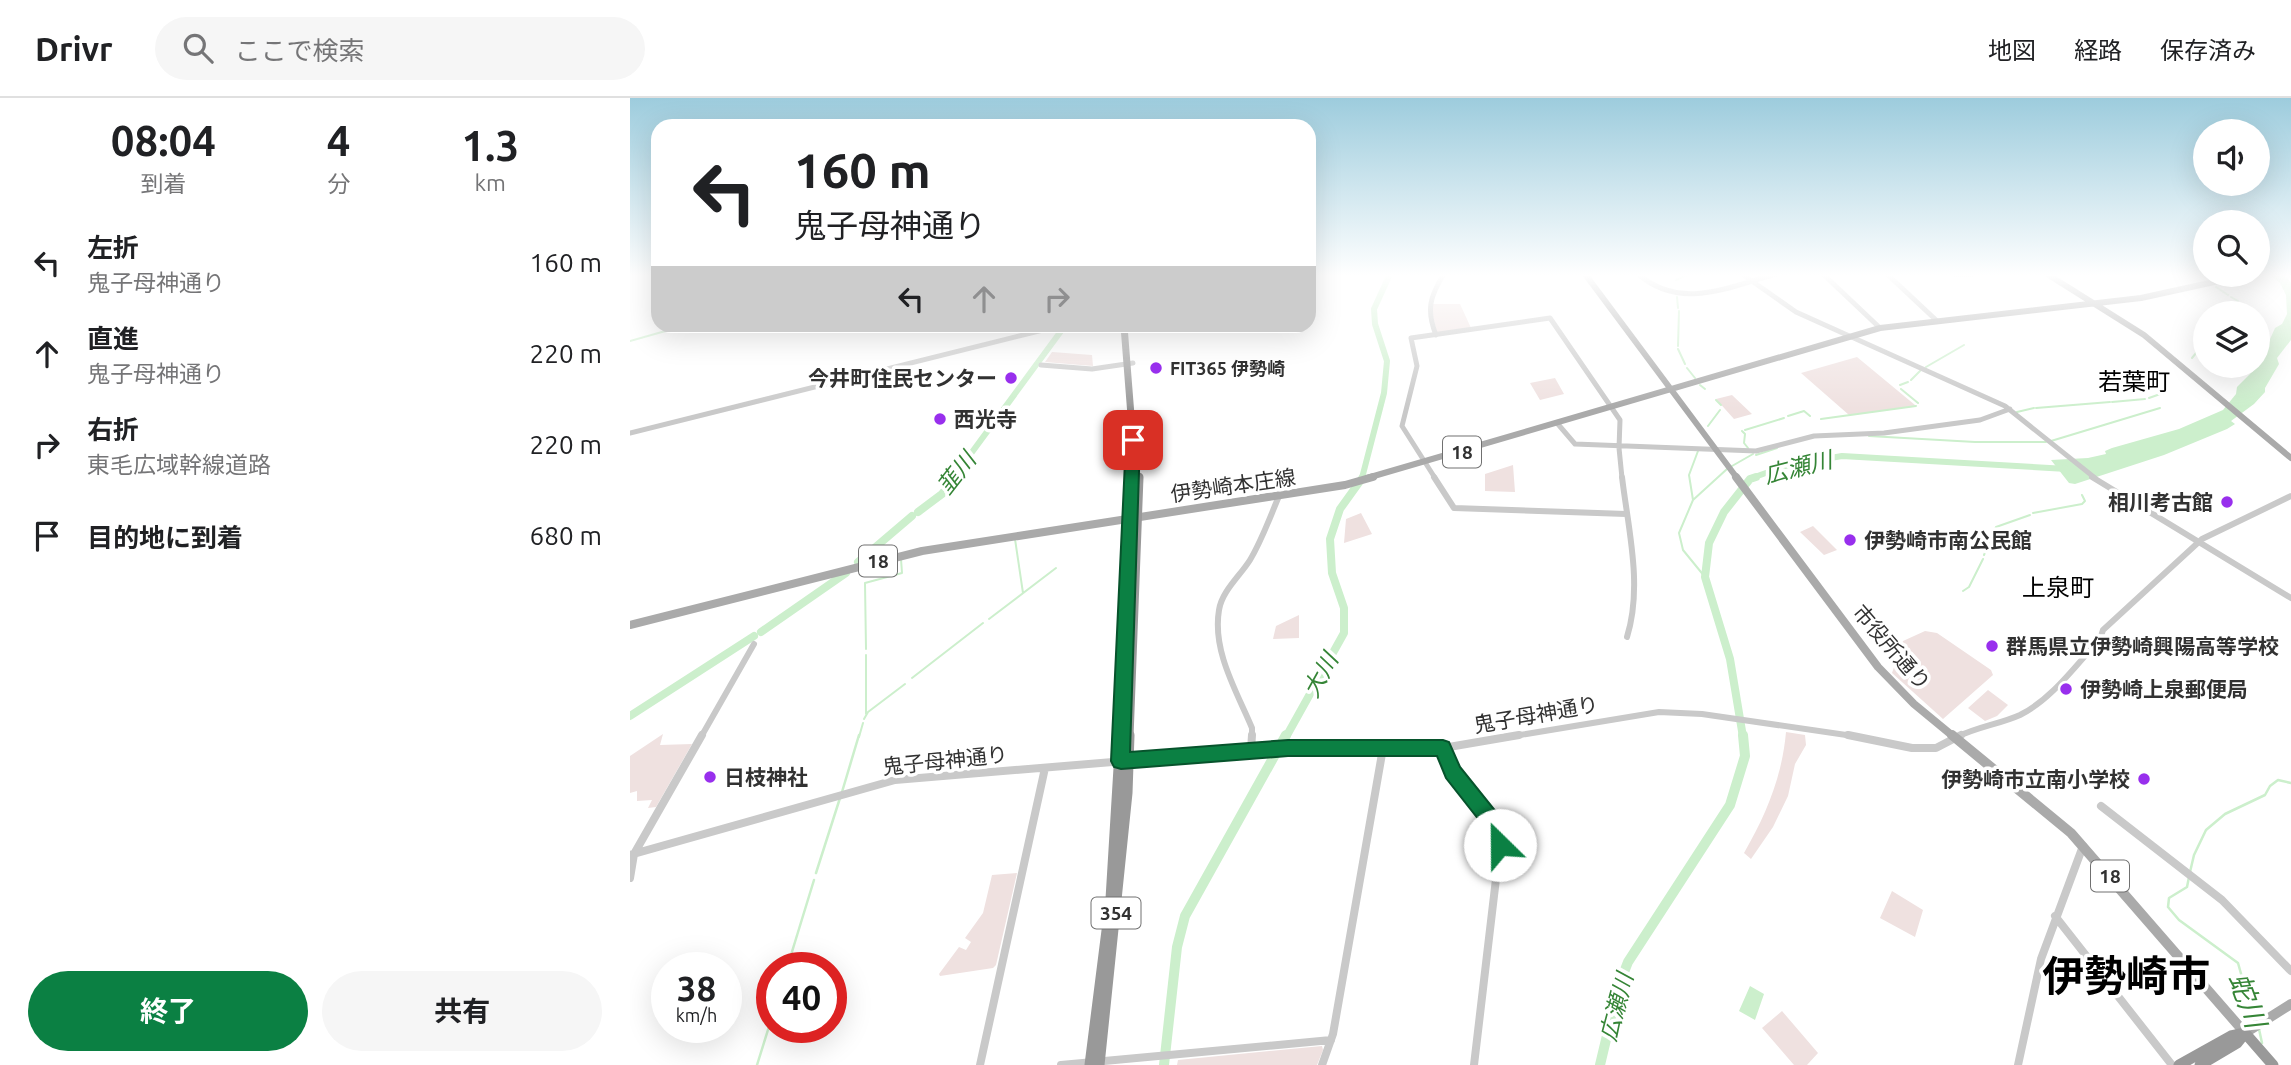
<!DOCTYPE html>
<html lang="ja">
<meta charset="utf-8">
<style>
body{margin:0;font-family:Ubuntu,"Noto Sans JP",sans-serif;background:#f6f6f6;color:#202124;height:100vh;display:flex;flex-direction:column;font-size:26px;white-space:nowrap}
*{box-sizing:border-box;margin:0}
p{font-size:23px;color:#757577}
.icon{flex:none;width:38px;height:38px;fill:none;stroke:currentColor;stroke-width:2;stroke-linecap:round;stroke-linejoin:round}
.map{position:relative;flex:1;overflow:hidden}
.sheet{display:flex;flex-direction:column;background:#fff;width:630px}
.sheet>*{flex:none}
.guide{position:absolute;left:21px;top:21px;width:665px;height:214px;border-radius:21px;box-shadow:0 7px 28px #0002;background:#fff;color:#202124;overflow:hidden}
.buttons{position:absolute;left:1563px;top:21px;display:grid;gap:14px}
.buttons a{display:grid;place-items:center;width:77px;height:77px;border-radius:50%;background:#fff;box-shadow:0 7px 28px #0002;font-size:35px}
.speed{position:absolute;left:21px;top:854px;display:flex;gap:14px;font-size:35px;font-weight:700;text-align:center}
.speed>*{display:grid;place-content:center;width:91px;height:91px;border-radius:50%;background:#fff;box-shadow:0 7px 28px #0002;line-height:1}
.speed small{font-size:18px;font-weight:400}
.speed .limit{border:10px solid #d22;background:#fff;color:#111}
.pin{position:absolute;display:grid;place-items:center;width:60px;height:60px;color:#fff;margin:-30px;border-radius:14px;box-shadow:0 4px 10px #0006}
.me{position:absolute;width:77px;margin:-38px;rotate:337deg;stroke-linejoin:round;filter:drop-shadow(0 0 5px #0008)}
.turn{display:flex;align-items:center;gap:24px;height:147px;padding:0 28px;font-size:32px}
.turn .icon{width:91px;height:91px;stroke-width:2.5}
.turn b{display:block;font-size:49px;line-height:60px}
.lanes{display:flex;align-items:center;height:66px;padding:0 28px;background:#0003;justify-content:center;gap:35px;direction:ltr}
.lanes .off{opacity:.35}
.eta{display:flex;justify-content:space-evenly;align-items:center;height:119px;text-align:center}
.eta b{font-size:42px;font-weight:700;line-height:49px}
.button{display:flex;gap:14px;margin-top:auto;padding:14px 28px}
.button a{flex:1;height:80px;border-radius:42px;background:#0b8043;color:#fff;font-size:28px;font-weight:700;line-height:80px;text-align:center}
.button a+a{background:#f6f6f6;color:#202124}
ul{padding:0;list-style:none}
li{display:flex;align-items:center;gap:21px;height:91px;padding:0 28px}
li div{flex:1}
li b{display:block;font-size:26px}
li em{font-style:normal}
header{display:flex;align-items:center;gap:42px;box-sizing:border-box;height:98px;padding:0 35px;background:#fff;border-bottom:2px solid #e0e0e0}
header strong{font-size:33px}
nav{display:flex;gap:38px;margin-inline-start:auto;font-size:24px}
.search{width:490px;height:63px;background:#f6f6f6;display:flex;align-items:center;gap:18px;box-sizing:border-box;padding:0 24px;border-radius:38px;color:#757577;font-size:26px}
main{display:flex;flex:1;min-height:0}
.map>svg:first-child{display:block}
.green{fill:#efe1e0}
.water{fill:#ccefcc}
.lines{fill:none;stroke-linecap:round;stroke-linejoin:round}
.stream-far1{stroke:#ccefcc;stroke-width:2}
.stream{stroke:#ccefcc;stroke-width:2.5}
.river-far2{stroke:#ccefcc;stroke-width:6}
.river-far1{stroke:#ccefcc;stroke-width:8}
.river{stroke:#ccefcc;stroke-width:10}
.minor-far2{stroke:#c9c9c9;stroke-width:5}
.minor-far1{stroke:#c9c9c9;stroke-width:6}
.minor{stroke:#c9c9c9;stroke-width:8}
.major-far2{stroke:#aaa;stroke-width:6}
.major-far1{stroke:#aaa;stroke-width:8}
.major{stroke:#aaa;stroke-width:10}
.highway-far2{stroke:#999;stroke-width:7}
.highway-far1{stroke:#999;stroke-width:9}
.highway{stroke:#999;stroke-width:11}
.route{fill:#0b8043;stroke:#07532c;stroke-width:2}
.poi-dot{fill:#982fed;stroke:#fff;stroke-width:2.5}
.labels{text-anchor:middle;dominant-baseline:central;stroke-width:7;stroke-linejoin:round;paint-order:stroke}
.far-poi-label{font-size:18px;font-weight:bold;fill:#323232;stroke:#fff;text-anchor:start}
.shield{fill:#fff;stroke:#707070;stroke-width:2}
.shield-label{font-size:19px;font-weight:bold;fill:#323232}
.poi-label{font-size:21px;font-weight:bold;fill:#323232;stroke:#fff;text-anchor:start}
.street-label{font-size:21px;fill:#323232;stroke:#fff}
.water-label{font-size:23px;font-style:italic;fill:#358536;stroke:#fff}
.quarter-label{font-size:24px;fill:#000;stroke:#fff}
.near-water-label{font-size:28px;font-style:italic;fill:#358536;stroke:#fff}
.near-town-label{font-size:42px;font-weight:bold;fill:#000;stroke:#fff}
</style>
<header>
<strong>Drivr</strong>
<div class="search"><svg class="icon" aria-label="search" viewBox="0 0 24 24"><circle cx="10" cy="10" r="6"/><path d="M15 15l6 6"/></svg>ここで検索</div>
<nav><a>地図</a><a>経路</a><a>保存済み</a></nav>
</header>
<main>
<section class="sheet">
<div class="eta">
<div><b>08:04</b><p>到着</p></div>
<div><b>4</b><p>分</p></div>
<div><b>1.3</b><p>km</p></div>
</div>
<ul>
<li><svg class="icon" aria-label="left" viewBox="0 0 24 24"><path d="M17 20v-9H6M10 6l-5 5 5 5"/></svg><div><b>左折</b><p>鬼子母神通り</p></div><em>160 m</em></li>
<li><svg class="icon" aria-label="ahead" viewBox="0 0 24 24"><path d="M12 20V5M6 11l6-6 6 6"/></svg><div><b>直進</b><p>鬼子母神通り</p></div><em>220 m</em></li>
<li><svg class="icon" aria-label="right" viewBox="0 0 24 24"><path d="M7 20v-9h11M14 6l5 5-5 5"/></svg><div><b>右折</b><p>東毛広域幹線道路</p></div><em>220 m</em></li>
<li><svg class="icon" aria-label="arrive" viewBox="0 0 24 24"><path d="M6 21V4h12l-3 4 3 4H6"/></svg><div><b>目的地に到着</b></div><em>680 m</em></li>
</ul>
<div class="button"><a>終了</a><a>共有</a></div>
</section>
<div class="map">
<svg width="1661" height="967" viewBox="0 0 1661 967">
<rect width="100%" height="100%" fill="#fff"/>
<!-- green -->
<path class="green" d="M800,206H830L841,230L807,235Z
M422,254L462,257L463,268L415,264Z
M1227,259L1285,307V308L1219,317L1171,275Z
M925,280L934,296L910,302L900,285Z
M1102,297L1122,316L1104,321L1086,301Z
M883,367L885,394L855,393V376Z
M731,415L742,436L714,445L716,421Z
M1183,428L1207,452L1194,457L1170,434Z
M669,517V540L643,541L646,528Z
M1295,533L1307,535L1361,572L1363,577L1313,621L1262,575L1273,543Z
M1358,592L1378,607L1367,618L1355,623L1338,610Z
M1156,634L1175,637L1176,647L1165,666L1158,698L1143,729L1121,761L1114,755C1136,717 1152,679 1156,634Z
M33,636L30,647L62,646L26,709L18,710L22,702L7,703V693L0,695V658Z
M387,775L366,867L363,870L310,878L309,876L329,849L336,852L341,844L335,840L353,815L362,777Z
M1262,793L1293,812L1285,839L1250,820Z
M1152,913L1188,955L1177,967H1164L1132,930Z
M692,948L693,952L687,967H547L548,962Z"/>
<!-- water -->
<path class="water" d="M1639,176H1654L1661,185V242L1647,260L1649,266L1635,290V294L1624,306L1601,323L1605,326L1597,331L1534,357L1445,386L1439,385L1421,362L1458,360L1476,356L1475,353L1482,350L1549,331L1593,312L1606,296L1607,289L1628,268L1645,230L1652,226L1657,216L1656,197L1650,185Z
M1120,888L1134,896L1125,922L1109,913Z"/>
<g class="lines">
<!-- stream-far1 -->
<path class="stream-far1" d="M1046,182L1059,176
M1586,189L1598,197
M1047,199L1048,210
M1601,199L1608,203
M0,243L53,228
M1048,248L1049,213
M1048,251L1055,266
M1562,260L1575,244
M1296,269L1334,247
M1057,270L1065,280
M1281,282L1290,273
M1070,287L1075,291
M1270,287L1278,284
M1271,291L1288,305
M1519,300L1533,295L1536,291
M1086,302L1091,307
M1482,304L1515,301
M1406,310L1480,304
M1387,314L1404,310
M1158,318L1174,313L1180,318
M1191,321L1286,308
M1078,328L1090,312
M1115,332L1154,320
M1112,333L1115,336L1114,345L1118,350
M1239,338L1345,344H1416
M1421,343L1530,310
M1068,353L1059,377L1063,402L1049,435L1053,452L1075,479
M1126,357L1147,350
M1102,368L1123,356
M1063,402L1097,371
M1403,415L1452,406L1455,403L1452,397
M385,441L393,495
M1354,457L1366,429L1400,417
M1333,493L1339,489L1353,461
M359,521L426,470
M236,551L235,485L272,475L271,461
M236,557V616
M282,580L353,525
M234,621L238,614L275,586
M229,639L233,625"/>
<!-- stream -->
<path class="stream" d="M212,694L229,637
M1560,774L1564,757L1576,732L1595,716L1635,697L1640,688L1648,682L1661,685
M186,775L210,700
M1559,779L1557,789L1539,800L1538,809L1549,822L1608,865L1624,922
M157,870L184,782
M1629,931L1632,945
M127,967L142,919"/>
<!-- river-far2 -->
<path class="river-far2" d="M323,380L434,229
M732,380L754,295L757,263L745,226L744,211L760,176
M1122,380L1155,368L1212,358L1437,371"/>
<!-- river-far1 -->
<path class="river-far1" d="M288,414L312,396L325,379
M228,464L282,418
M131,534L216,475
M0,618L124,538
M656,639L714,535V510L702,475L700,441L710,411L733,379
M1113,639L1100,561L1075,479L1079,445L1094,414L1120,381L1126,379"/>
<!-- river -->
<path class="river" d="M534,967L547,849L555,818L656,637
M970,967L989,887L998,864L1100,707L1115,658L1113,637"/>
<!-- minor-far2 -->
<path class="minor-far2" d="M1008,176C1051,213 1098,189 1146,176
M1112,176L1166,214L1375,308L1465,380
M1193,176L1250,230
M1257,176L1306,222
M1325,176H1342
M806,237C796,212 800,198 814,176
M411,267L462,271L503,265
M927,325L945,346L1126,353L1184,338L1254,335L1350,322L1380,311
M0,335L429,228
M805,380L772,328L787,268L781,240L920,220L990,322L989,350L992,380"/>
<!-- minor-far1 -->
<path class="minor-far1" d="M804,379L824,410L996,416
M992,379C998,430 1013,488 997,539
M1462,379L1661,500
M71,639L124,546
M622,639V630C607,594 582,553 589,512C592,493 610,478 620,462C632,442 640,419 649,398
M878,639L1029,614L1072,616L1230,639
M1327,639C1347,629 1370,626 1390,617C1422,601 1446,567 1470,541L1473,532L1572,441L1661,398"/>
<!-- minor -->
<path class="minor" d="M1218,637L1282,650H1306L1331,637
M813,650C827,686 859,710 870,747L844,967
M621,652L622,637
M1471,708L1592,802L1661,873
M0,757L265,682L640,651L813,650L889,637
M0,780L4,756L72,637
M1425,818L1542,967
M350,967L415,670
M431,967L701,942
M692,967L703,936L753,650
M1388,967L1411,861L1453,748"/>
<!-- major-far2 -->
<path class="major-far2" d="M955,176L1107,380
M1417,176L1514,237L1661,360
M737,380L1250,230L1511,200L1616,177"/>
<!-- major-far1 -->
<path class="major-far1" d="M1106,379L1248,569L1284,606L1324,639
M0,527L292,453L715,387L743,379"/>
<!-- major -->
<path class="major" d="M1322,637L1441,735L1615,935L1661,906"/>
<!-- highway-far2 -->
<path class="highway-far2" d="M494,228L503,343L502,380"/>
<!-- highway-far1 -->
<path class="highway-far1" d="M491,639L502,379
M499,639L509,379"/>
<!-- highway -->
<path class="highway" d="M1615,935L1643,967
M460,967L481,801L491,637
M469,967L497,695L499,637
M1549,967L1601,938L1615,935
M1570,967L1607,945L1615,935"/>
</g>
<!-- sky -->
<linearGradient id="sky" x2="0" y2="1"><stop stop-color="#9dccdd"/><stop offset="0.57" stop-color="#fff"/><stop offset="1" stop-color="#fff" stop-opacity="0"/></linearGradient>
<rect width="1661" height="311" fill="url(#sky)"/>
<!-- route -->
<path class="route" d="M503,338L510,342L500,654L658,642H813L819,644L830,669L871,720L880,747L877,753L870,756L863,753L856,731L816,680L807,658H658L491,671L484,669L481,663L496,342Z"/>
<!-- markers -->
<g class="poi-dot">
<circle cx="526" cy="270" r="7"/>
<circle cx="381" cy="280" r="7"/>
<circle cx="310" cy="321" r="7"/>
<circle cx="1597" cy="404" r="7"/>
<circle cx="1220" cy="442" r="7"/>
<circle cx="1362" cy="548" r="7"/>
<circle cx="1436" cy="591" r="7"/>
<circle cx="80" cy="679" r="7"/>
<circle cx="1514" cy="681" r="7"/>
</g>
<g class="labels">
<!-- far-poi labels -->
<g class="far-poi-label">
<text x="540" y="270">FIT365 伊勢崎</text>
</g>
<!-- shield labels -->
<g class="shield">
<rect x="813" y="338.5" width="38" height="31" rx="5"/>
<rect x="229" y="447.5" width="38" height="31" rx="5"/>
<rect x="1461" y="762.5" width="38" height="31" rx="5"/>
<rect x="461.5" y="799.5" width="49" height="31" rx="5"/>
</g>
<g class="shield-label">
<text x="832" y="354">18</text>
<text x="248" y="463">18</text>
<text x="1480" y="778">18</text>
<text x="486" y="815">354</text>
</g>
<!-- poi labels -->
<g class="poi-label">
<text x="367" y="280" text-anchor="end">今井町住民センター</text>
<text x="324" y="321">西光寺</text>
<text x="1583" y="404" text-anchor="end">相川考古館</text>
<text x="1234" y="442">伊勢崎市南公民館</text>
<text x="1376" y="548">群馬県立伊勢崎興陽高等学校</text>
<text x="1450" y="591">伊勢崎上泉郵便局</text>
<text x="94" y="679">日枝神社</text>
<text x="1500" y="681" text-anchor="end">伊勢崎市立南小学校</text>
</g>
<!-- street labels -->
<g class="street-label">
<text transform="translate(603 387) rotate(-8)">伊勢崎本庄線</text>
<text transform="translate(1262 549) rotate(49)">市役所通り</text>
<text transform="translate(906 616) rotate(-10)">鬼子母神通り</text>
<text transform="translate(315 662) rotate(-6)">鬼子母神通り</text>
</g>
<!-- water labels -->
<g class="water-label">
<text transform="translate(1168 369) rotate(-14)">広瀬川</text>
<text transform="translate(326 375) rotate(-52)">韮川</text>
<text transform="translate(690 577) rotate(-61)">大川</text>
<text transform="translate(986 909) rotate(-75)">広瀬川</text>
</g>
<!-- quarter labels -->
<g class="quarter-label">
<text x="1504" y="283">若葉町</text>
<text x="1428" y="489">上泉町</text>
</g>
<!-- near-water labels -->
<g class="near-water-label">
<text transform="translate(1618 902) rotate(70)">蛇川</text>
</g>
<!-- near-town labels -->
<g class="near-town-label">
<text x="1496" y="877">伊勢崎市</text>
</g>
</g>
</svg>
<div class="buttons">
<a><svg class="icon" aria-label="sound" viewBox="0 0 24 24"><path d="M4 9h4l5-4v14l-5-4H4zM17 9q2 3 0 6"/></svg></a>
<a><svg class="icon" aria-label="search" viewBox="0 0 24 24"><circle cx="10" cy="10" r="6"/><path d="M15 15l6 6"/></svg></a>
<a><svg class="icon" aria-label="layers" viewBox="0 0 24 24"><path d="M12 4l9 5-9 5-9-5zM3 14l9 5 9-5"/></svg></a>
</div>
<div class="speed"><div>38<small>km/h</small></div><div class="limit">40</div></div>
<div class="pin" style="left:503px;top:342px;background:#d93025"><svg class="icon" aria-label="arrive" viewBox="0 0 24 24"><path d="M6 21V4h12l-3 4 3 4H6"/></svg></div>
<svg class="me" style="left:870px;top:747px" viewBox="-20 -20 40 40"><circle r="19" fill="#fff"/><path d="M0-13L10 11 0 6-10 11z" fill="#0b8043"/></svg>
<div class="guide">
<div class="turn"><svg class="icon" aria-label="left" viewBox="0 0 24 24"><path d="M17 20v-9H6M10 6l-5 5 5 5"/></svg><div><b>160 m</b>鬼子母神通り</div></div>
<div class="lanes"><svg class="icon" aria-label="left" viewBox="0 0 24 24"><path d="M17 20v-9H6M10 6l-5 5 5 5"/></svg><svg class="icon off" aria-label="ahead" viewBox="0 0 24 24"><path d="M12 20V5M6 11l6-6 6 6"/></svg><svg class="icon off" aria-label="right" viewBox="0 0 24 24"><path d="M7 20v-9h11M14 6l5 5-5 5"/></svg></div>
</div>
</div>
</main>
